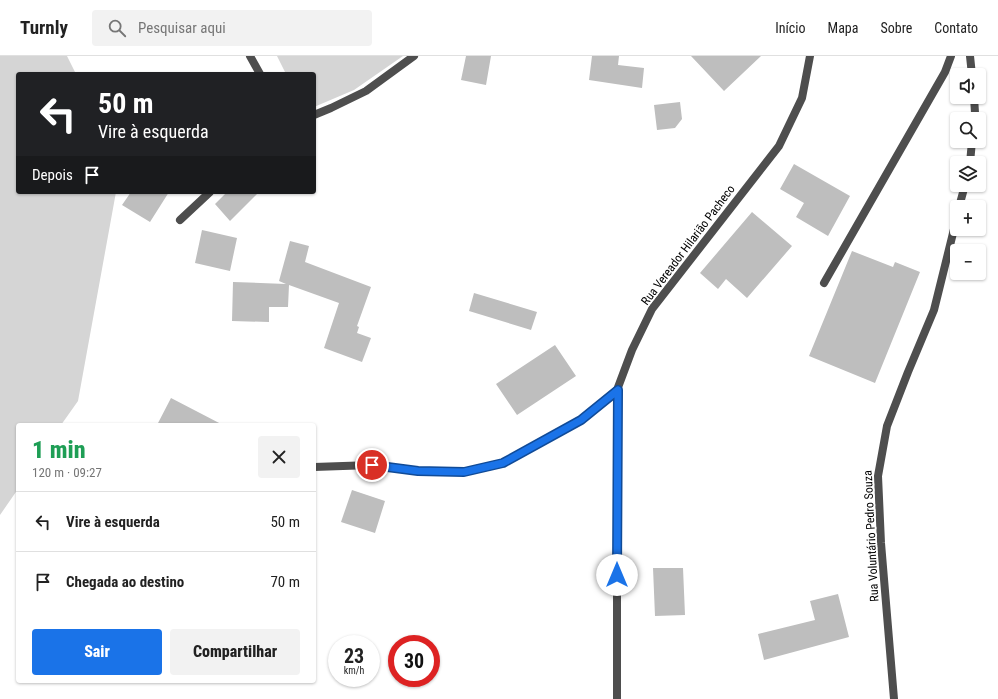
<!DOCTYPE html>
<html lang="pt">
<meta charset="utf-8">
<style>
body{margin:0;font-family:"Roboto Condensed",sans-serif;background:#f2f2f2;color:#222;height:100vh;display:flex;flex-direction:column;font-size:15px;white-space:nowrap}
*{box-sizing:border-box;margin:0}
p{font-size:13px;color:#767676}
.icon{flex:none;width:22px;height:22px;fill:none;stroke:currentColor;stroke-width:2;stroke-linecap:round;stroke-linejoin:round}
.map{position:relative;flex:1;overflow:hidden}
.side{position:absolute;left:16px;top:367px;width:300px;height:260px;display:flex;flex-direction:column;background:#fff;border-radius:4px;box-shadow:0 1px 3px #0004}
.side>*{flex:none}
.guide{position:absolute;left:16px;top:16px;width:300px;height:122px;border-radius:4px;box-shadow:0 1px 3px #0004;background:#202124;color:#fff;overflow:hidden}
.tools{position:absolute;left:950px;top:12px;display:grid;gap:8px}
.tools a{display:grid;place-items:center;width:36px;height:36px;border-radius:4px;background:#fff;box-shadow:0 1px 3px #0004;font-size:20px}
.speed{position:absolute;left:328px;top:579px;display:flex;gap:8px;font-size:20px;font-weight:700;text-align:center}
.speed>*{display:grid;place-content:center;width:52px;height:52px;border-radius:50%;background:#fff;box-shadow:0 1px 3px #0004;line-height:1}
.speed small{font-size:10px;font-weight:400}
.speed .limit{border:6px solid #d22;background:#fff;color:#111}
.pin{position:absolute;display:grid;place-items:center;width:34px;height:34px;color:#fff;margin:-17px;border:2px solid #fff;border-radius:50%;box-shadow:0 1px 4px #0007}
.me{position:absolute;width:44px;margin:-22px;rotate:0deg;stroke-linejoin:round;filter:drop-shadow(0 0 3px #0008)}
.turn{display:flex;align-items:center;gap:14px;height:84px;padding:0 16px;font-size:18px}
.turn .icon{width:52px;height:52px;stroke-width:2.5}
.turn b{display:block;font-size:28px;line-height:34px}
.then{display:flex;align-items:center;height:38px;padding:0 16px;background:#0003;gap:8px;font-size:15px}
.round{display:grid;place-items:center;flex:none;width:42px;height:42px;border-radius:4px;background:#f2f2f2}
.head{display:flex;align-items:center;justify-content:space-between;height:68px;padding:0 16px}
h1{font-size:24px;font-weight:800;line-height:30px;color:#1e9e55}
.action{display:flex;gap:8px;margin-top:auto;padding:8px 16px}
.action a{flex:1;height:46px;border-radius:4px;background:#1a73e8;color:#fff;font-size:16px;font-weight:800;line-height:46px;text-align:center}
.action a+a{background:#f2f2f2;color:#222}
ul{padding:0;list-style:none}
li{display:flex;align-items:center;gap:12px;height:60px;padding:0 16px;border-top:1px solid #e0e0e0}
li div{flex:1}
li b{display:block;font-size:15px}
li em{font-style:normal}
header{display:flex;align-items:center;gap:24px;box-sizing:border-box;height:56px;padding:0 20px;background:#fff;border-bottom:1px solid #e0e0e0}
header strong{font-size:19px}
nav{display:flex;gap:22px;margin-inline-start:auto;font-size:14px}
.search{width:280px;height:36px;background:#f2f2f2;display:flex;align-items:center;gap:10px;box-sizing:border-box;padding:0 14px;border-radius:4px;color:#767676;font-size:15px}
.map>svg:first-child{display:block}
.green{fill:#d5d5d5}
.building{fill:#bebebe}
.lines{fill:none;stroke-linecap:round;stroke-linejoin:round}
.lane{stroke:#4e4e4e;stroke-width:8}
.street{stroke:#4e4e4e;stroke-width:8}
.route-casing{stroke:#114b97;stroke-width:10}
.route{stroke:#1a73e8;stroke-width:7}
.labels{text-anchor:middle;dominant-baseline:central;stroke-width:3.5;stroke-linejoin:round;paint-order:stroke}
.street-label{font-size:12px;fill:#000;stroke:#fff}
</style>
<header>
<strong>Turnly</strong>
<div class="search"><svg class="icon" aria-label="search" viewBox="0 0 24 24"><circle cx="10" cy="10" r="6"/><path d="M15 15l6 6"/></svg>Pesquisar aqui</div>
<nav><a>Início</a><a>Mapa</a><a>Sobre</a><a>Contato</a></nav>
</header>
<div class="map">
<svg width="998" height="643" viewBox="0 0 998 643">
<rect width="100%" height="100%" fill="#fff"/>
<!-- green -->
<path class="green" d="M0,0H67L76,18H18V136H116L78,345L61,369H18V433L0,459Z
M277,0H403L354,34L314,51V18H286Z"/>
<!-- building -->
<path class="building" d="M466,0H491L486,29L461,24Z
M592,0H619L618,9L644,12L642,32L589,24Z
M691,0H761L724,35Z
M680,46L682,63L675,72L657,74L654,49Z
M794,108L850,140L828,180L796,161L804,147L780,133Z
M131,136H169L150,166L122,149Z
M227,136H259L230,165L215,148Z
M752,156L792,190L747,242L726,223L718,233L700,217Z
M202,174L237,182L230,215L195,207Z
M290,185L309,190L305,206L371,231L357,270L359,271L357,277L371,282L362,306L324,292L339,247L289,229L288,251H269V266L232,265L233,226L286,228L279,225Z
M852,195L893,211L895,206L920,216L875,327L809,300Z
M474,237L537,256L531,274L469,255Z
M555,289L576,320L517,359L496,328Z
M171,342L223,369H157Z
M352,434L385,445L375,477L341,466Z
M653,512H683L685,559L655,560Z
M838,538L849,581L764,604L758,578L815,564L810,545Z"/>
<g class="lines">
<!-- lane -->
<path class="lane" d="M250,0L260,18
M314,59L331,52L366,35L414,0
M180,164L210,136
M824,227L945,16L951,0
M314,411L372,409L417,415L464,416L503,407L581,364L617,334"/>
<!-- street -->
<path class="street" d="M970,0L972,19
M974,41L975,57L974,63
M970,107L972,85
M959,151L965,129
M617,643V334L632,294L652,253L779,90L802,42L810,0
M894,643L881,487L878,420L887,370L908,316L934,254L957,161"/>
</g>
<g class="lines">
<!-- route casing -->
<g class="route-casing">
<path id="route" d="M372,409L418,415L464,416L503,407L581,364L618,334L617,519"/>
</g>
<!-- route -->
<use href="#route" class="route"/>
</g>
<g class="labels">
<!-- street labels -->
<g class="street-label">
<text transform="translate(688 189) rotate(-53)">Rua Vereador Hilarião Pacheco</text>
<text transform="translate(871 480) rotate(-93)">Rua Voluntário Pedro Souza</text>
</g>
</g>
</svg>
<div class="tools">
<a><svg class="icon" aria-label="sound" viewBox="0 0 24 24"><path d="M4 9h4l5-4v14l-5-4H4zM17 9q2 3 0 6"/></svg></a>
<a><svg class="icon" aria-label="search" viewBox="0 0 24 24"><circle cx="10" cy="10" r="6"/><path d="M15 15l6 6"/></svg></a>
<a><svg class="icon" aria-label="layers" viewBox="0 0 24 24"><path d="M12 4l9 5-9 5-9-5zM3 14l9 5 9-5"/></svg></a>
<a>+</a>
<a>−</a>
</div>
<div class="speed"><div>23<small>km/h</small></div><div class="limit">30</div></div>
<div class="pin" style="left:372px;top:409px;background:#d93025"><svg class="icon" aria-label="arrive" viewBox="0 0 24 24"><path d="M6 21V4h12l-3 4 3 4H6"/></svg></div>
<svg class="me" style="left:617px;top:519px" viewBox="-20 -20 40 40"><circle r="19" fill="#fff"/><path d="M0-13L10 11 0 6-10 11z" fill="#1a73e8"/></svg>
<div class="guide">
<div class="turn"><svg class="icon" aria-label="left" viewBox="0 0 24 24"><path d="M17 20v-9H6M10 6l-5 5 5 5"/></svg><div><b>50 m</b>Vire à esquerda</div></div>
<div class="then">Depois<svg class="icon" aria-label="arrive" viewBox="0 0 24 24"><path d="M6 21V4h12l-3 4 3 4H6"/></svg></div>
</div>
<section class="side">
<div class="head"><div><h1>1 min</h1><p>120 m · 09:27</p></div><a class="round"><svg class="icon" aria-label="close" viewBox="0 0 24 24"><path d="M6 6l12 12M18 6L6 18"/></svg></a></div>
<ul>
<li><svg class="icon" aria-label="left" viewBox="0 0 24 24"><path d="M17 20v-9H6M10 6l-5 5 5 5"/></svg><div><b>Vire à esquerda</b></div><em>50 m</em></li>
<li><svg class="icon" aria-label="arrive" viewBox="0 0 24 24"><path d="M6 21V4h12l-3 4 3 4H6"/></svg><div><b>Chegada ao destino</b></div><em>70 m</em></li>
</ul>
<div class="action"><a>Sair</a><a>Compartilhar</a></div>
</section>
</div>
